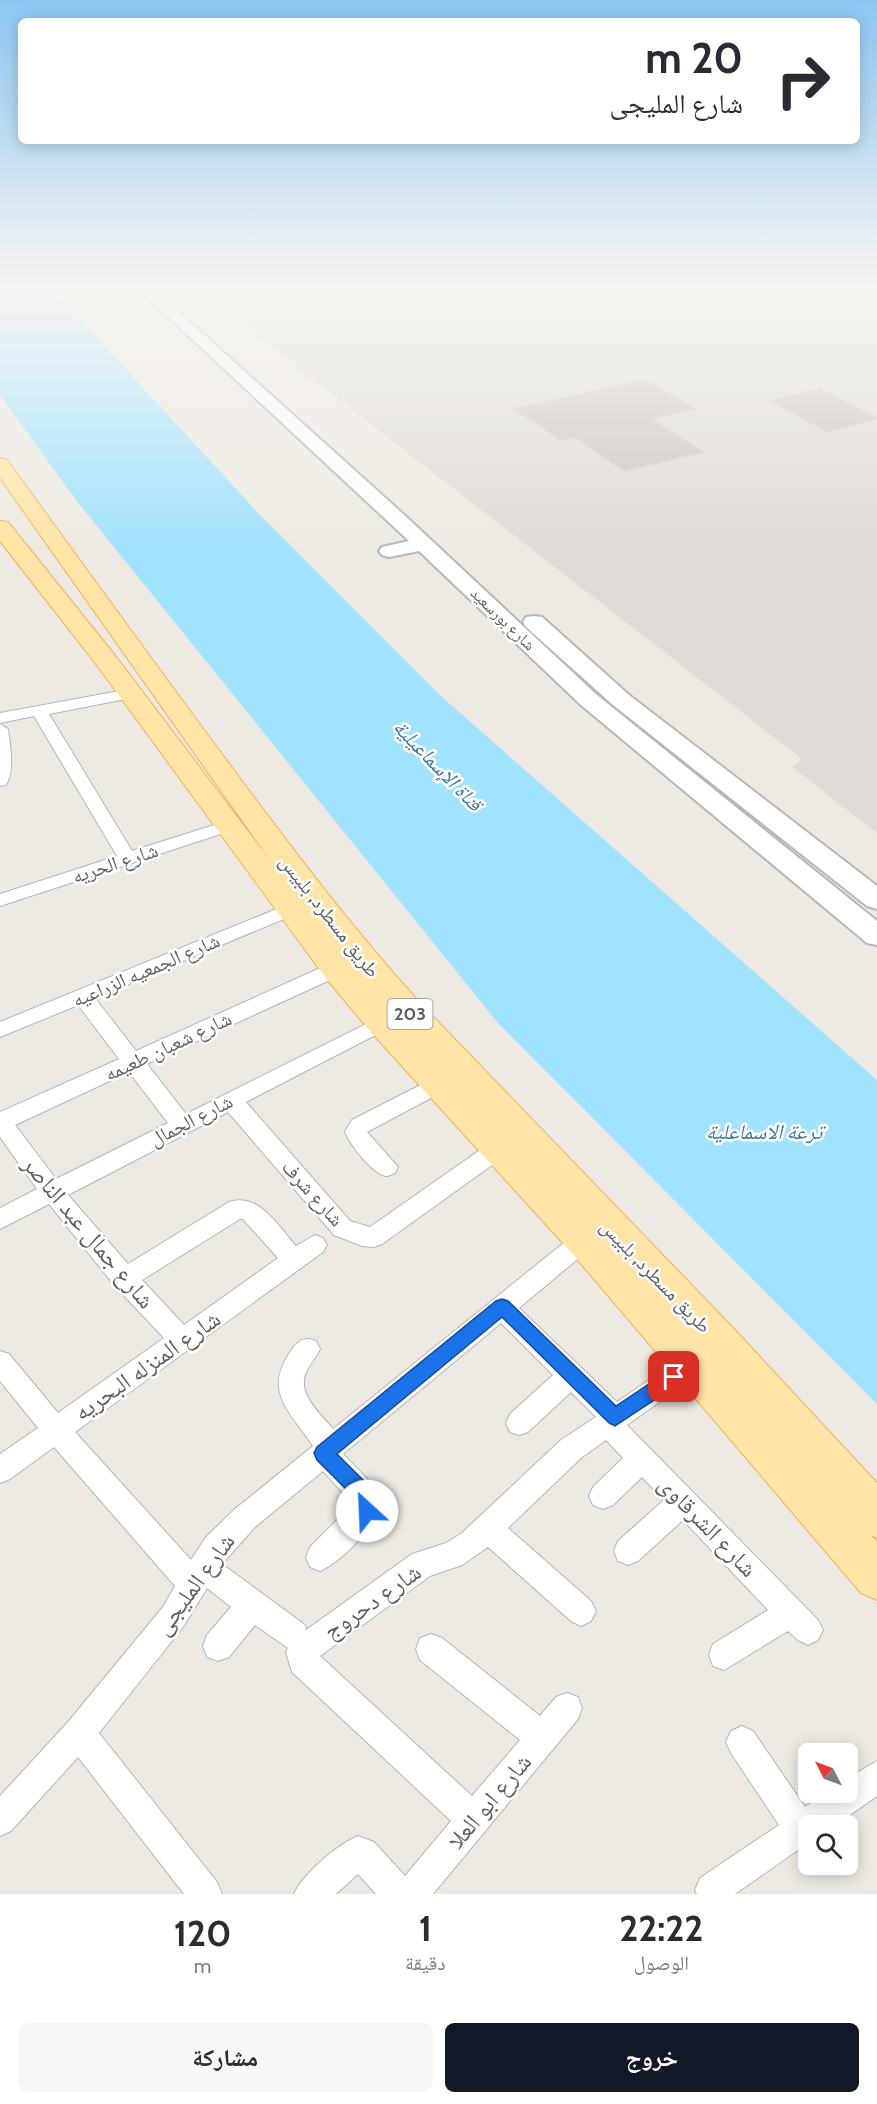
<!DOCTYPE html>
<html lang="ar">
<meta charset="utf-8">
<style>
body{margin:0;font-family:Cabin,"Noto Naskh Arabic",sans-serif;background:#f7f7f7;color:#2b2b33;direction:rtl;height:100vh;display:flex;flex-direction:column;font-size:22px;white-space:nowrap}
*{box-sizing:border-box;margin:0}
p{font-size:20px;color:#7c7c81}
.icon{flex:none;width:33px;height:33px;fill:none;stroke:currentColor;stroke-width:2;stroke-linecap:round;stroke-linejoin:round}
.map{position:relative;height:1894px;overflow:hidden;direction:ltr}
.side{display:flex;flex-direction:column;background:#fff;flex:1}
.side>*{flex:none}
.top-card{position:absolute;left:18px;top:18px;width:842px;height:126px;border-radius:9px;box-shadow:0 3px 15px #0003;direction:rtl;background:#fff;color:#2b2b33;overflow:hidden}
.needle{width:39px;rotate:312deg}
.controls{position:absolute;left:798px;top:1743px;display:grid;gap:12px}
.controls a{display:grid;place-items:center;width:60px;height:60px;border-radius:9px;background:#fff;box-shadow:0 3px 15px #0003;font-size:30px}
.pin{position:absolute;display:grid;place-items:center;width:51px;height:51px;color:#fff;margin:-26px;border-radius:12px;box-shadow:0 3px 9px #0006}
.me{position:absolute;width:66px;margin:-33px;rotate:335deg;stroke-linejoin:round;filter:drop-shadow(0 0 4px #0008)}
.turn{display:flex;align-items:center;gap:21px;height:126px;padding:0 18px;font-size:27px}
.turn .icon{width:78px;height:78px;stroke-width:2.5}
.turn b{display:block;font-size:42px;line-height:51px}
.eta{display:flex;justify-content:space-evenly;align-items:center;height:102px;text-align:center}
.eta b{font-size:36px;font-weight:700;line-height:42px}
.cta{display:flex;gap:12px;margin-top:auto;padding:12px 18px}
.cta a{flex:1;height:69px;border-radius:9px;background:#111827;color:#fff;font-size:24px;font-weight:700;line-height:69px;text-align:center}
.cta a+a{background:#f7f7f7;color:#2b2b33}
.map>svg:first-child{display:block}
.industrial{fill:#dedbd6}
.water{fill:#a1e2fe}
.building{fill:#cac6c1;stroke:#d1cac0;stroke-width:1.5}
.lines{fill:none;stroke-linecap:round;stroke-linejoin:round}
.minor-casing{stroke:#b2b6b9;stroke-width:2}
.secondary-casing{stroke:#b3b8bc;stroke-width:4}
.primary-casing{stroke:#efb058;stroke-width:2}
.minor{fill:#fff;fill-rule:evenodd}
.secondary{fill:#fff;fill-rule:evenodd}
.primary{fill:#fee4a6;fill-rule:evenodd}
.route{fill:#1a73e8;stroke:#114b97;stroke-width:1.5}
.labels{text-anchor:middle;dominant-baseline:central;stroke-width:5;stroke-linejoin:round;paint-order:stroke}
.far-street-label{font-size:16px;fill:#5a5f62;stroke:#fff}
.shield{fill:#fff;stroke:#8c8f91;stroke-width:1.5}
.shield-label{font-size:18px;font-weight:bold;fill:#5a5f62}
.street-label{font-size:20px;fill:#5a5f62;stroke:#fff}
.water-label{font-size:21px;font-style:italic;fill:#3a789e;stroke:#fff}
.near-street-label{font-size:24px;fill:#5a5f62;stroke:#fff}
</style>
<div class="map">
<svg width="877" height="1894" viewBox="0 0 877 1894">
<rect width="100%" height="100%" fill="#ede9e2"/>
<!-- industrial -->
<path class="industrial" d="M197,286H877V833L792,767L802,759L208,298Z"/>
<!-- water -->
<path class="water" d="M0,286H49L261,516L442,697L877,1080V1404L498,1023L76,500L0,395Z"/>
<!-- building -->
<path class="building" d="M645,380L695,409L651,419L703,452L624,471L575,437L561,440L514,409Z
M820,389L877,418V419L828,432L770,401Z"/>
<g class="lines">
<!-- minor casing -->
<g class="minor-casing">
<path id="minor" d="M130,689L136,691L138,694L136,697L49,714L132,851L230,820L236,821L239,825L236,829L0,906V894L117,856L34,716L0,723V713Z
M0,724L8,729C10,746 15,769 6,785L0,786Z
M291,903L298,905L300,909L298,913L95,998L136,1051L329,964L336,962L343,964L346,969L343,974L147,1064L186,1114L382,1016L389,1018L392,1023L389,1028L246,1102L350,1221L370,1227L490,1143L498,1140L506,1143L509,1149L506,1155L382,1244L374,1247L362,1246L334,1235L228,1112L68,1195L128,1264L229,1202C259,1192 278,1226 296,1246L315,1235L323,1238L327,1245L323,1252L75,1432L191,1560L206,1537L235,1509L313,1446C290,1411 261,1391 293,1348C300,1339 305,1337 316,1341L320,1349C316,1357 311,1363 307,1370C295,1393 320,1413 333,1429L576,1233L584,1230L592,1233L596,1240L592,1247L519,1308L617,1402L684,1356L693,1353L702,1356L706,1364L702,1372L627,1425L818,1620L823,1630L818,1640L808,1645L798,1640L788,1631L724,1670L713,1666L709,1655L713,1644L768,1610L683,1520L638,1561L628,1565L618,1561L614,1551L618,1541L664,1500L642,1477L613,1505L603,1509L593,1505L589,1496L593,1487L623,1458L606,1440L581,1458L508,1528L591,1601L596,1611L591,1621L581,1626L571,1621L488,1547L462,1565L430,1576L320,1656L472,1796L520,1740L420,1660L416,1649L420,1638L431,1634L442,1638L540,1716L556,1697L567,1693L578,1697L582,1708L578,1719L433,1894H376L358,1874L336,1894H294C303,1874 338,1844 358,1836L374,1842L405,1876L451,1821L292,1672L286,1652L288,1648L255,1625L229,1657L218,1661L207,1657L203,1646L207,1635L231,1607L207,1588L183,1627L99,1733L217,1882L222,1894H184L78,1757L11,1831L0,1836V1796L68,1722L163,1607L175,1586L54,1447L10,1479L0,1483V1454L38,1428L0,1381V1351L9,1354L58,1413L164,1338L115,1286L49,1204L0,1229V1208L37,1189L0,1137V1112L119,1059L78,1005L0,1037V1022ZM129,1072L168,1123L56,1179L15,1125ZM240,1219H243L278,1258L184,1325L142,1280ZM501,1323L553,1375L510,1414L506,1423L510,1432L519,1435L528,1432L571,1392L596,1417L561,1440L462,1533L446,1543L412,1554L306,1630L305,1625L222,1564L255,1527L323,1471L353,1504L310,1547L306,1557L310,1567L320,1571C341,1562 374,1528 381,1506L374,1486L343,1454Z
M438,1076L446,1078L449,1084L446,1090L367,1132L398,1167L395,1173C393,1174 388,1176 386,1176C373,1174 348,1143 345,1131L352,1120Z
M742,1726L753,1731L805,1807L826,1792H848V1778L877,1761V1796L834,1826H808V1843L735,1894H697L695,1890L700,1878L779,1825L731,1753L726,1742L731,1731Z"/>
</g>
<!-- secondary casing -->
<g class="secondary-casing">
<path id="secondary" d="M135,286H150L401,512L597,695L877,921V945L867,943L581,705L419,551L389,557L382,555L379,551L382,547L409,541Z
M534,616L542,617L629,695L877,886V909L867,906L613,705L526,627L523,622L526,617Z"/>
</g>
<!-- primary casing -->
<g class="primary-casing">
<path id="primary" d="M0,458L7,460C82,563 157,667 233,769C293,850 353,929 421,1004L734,1329L877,1483V1538L871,1535L877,1542V1600L861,1593L570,1251L370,1031L325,977L99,668L0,541V521L8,522L117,658L272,863L0,478Z"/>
</g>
<!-- minor -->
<use href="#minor" class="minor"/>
<!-- secondary -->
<use href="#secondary" class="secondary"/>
<!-- primary -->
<use href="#primary" class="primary"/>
</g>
<!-- sky -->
<linearGradient id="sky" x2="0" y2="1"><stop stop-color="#8bc6f1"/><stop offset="0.52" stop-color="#f7f5f2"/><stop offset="1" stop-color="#f7f5f2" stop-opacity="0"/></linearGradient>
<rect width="877" height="551" fill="url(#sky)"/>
<!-- route -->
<path class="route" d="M502,1299L508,1301L616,1406L667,1372L674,1369L680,1372L683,1377L680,1383L615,1426L609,1423L502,1317L337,1454L371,1488L378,1502L374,1517L367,1520L360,1517L358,1501L317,1460L314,1453L317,1447L496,1301Z"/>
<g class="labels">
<!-- far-street labels -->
<g class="far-street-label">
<text transform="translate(503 619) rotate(44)">شارع بورسعيد</text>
</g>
<!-- shield labels -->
<rect class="shield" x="387.5" y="999" width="45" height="30" rx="4.5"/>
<g class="shield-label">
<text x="410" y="1014">203</text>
</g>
<!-- street labels -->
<g class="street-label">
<text transform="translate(115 863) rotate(-18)">شارع الحريه</text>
<text transform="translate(330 916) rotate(52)">طريق مسطرد, بلبيس</text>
<text transform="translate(146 970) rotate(-23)">شارع الجمعيه الزراعيه</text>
<text transform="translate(168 1046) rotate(-25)">شارع شعبان طعيمه</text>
<text transform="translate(191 1120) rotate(-27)">شارع الجمال</text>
<text transform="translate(313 1193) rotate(48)">شارع شرف</text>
<text transform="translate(656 1276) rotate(46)">طريق مسطرد, بلبيس</text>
</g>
<!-- water labels -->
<g class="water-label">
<text transform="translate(438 765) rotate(46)">قناة الإسماعيلية</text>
<text x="764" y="1131">ترعة الاسماعلية</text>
</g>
<!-- near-street labels -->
<g class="near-street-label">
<text transform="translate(89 1232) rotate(50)">شارع جمال عبد الناصر</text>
<text transform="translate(147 1365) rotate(-35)">شارع المنزله البحريه</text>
<text transform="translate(708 1526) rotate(46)">شارع الشرقاوى</text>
<text transform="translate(194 1584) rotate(-54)">شارع المليجى</text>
<text transform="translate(372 1601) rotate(-35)">شارع دحروج</text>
<text transform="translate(489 1801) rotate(-50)">شارع ابو العلا</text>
</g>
</g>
</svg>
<div class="controls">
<a><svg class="needle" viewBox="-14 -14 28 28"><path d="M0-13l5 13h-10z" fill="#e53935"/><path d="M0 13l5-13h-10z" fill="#7c7c81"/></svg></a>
<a><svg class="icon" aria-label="search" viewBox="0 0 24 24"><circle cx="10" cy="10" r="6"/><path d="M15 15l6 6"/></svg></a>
</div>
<div class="pin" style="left:674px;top:1377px;background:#d93025"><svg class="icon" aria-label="arrive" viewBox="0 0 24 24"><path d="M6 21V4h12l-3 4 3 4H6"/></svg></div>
<svg class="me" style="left:367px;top:1511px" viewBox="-20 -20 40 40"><circle r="19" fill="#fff"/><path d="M0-13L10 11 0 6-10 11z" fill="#1a73e8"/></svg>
<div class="top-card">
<div class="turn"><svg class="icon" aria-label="right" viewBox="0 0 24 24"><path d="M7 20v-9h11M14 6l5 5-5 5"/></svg><div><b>20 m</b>شارع المليجى</div></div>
</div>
</div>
<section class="side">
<div class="eta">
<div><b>22:22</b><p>الوصول</p></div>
<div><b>1</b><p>دقيقة</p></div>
<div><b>120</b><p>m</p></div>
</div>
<div class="cta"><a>خروج</a><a>مشاركة</a></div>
</section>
